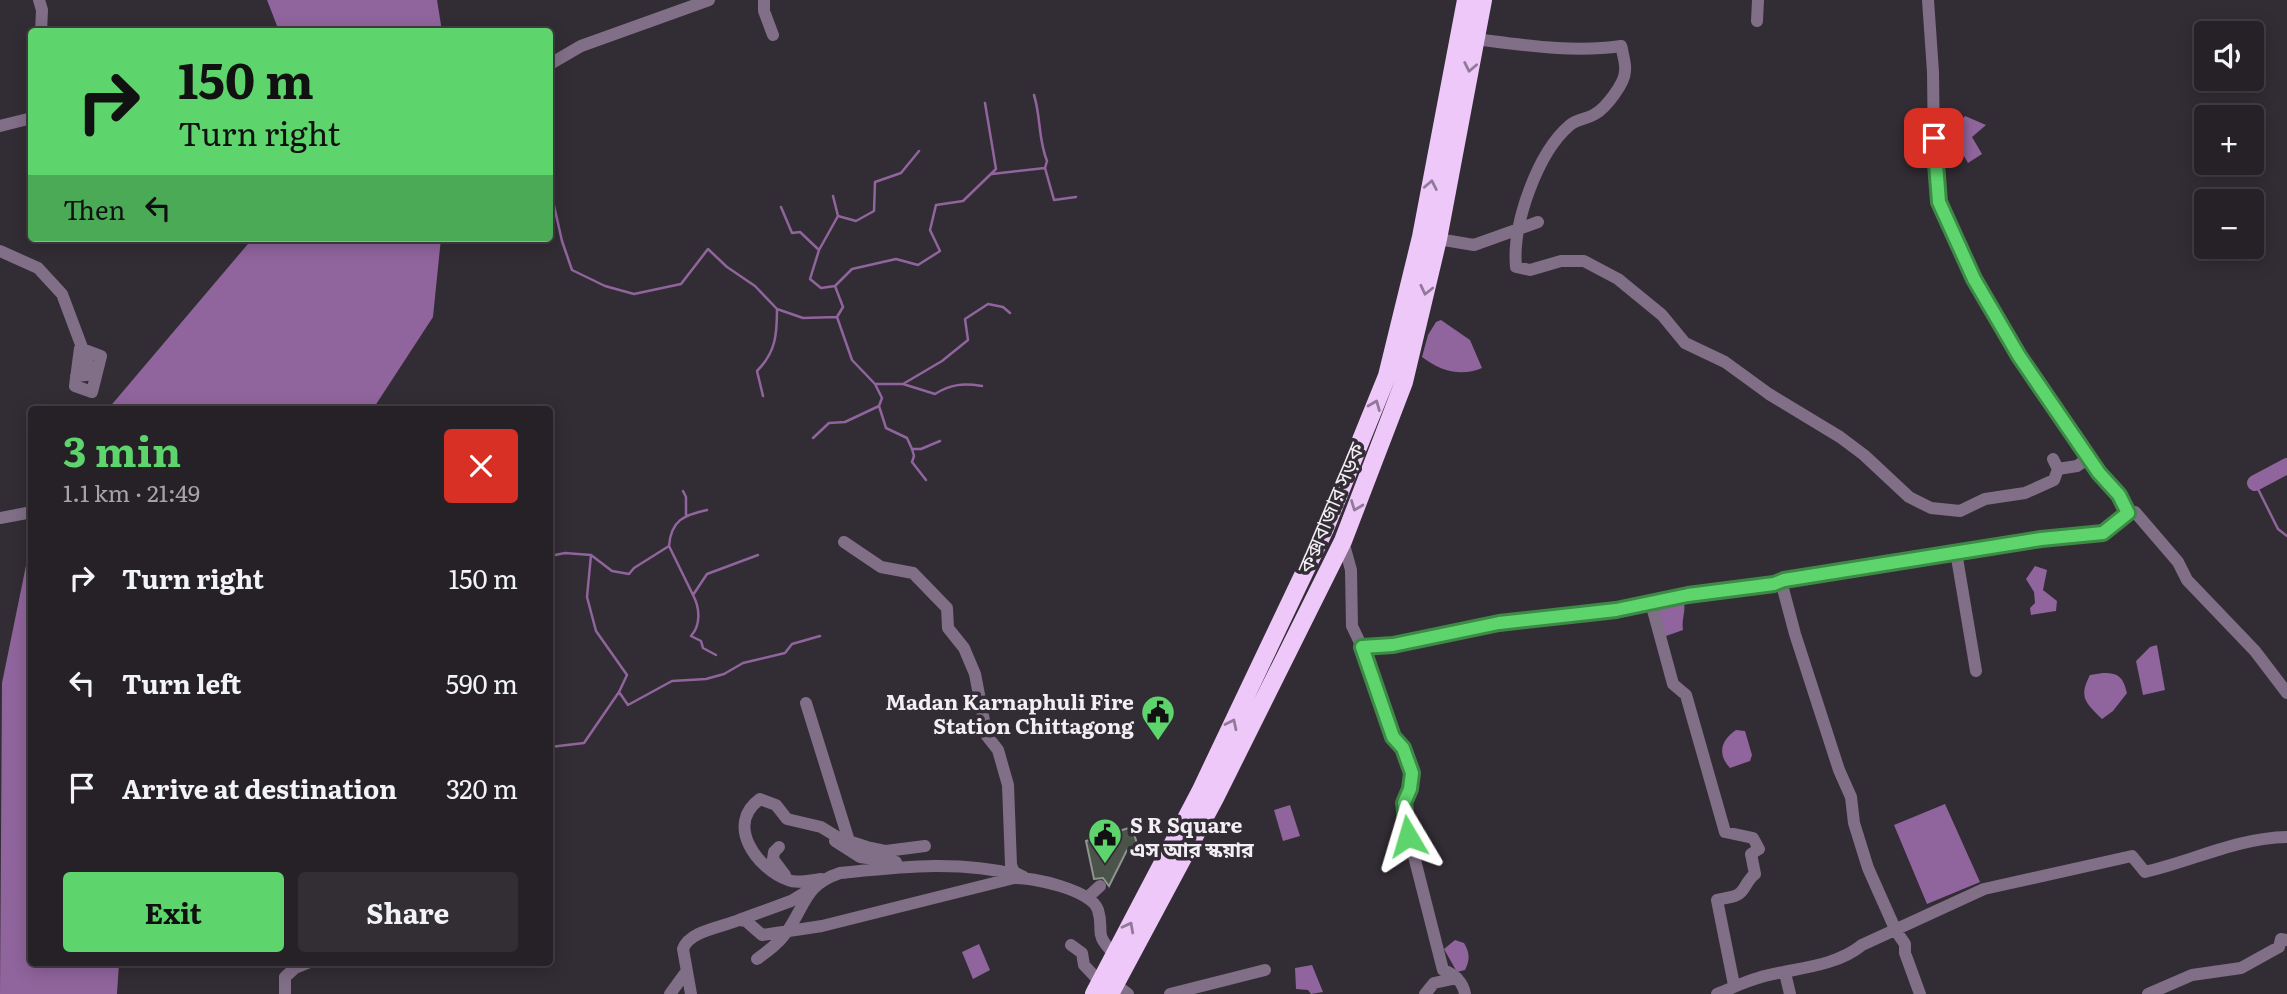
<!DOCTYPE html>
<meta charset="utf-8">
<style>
body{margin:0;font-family:Literata,"Noto Sans Bengali",serif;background:#322e33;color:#f1f3f6;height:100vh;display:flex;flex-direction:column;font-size:26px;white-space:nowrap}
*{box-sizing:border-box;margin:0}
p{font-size:23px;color:#a4a3a7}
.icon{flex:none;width:38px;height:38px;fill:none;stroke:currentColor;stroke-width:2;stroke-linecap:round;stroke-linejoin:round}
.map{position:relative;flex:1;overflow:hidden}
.drawer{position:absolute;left:28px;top:406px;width:525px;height:560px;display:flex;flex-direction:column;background:#262127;border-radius:7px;box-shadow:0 4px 18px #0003,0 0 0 2px #423e44}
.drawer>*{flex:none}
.hud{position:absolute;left:28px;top:28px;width:525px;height:214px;border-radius:7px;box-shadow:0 4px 18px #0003,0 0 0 2px #423e44;background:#5dd56c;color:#111;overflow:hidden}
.controls{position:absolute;left:2194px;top:21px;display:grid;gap:14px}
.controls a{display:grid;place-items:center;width:70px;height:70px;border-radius:7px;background:#262127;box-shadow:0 4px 18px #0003,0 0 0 2px #423e44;font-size:35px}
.pin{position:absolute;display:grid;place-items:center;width:60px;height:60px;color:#fff;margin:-30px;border-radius:14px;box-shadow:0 4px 10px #0006}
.me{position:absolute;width:77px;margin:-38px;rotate:353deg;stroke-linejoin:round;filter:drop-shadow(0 0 5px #0008)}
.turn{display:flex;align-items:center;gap:24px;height:147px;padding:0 35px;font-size:32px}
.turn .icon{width:91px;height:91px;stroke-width:2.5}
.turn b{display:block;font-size:49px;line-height:60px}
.then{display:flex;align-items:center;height:66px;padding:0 35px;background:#0003;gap:14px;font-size:26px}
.round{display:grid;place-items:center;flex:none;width:74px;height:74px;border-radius:7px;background:#322e33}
.overview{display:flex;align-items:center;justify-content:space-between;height:119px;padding:0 35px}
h1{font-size:42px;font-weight:700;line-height:52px;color:#5dd56c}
.cta{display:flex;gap:14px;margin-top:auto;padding:14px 35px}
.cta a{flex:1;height:80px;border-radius:7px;background:#5dd56c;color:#111;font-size:28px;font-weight:700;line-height:80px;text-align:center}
.cta a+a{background:#322e33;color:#f1f3f6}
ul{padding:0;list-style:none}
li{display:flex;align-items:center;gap:21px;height:105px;padding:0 35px}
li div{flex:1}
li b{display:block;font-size:26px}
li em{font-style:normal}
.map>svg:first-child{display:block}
.water{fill:#90649c}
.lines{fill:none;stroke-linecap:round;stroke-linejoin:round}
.stream{stroke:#90649c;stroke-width:2.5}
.river{stroke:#90649c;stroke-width:16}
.building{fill:#4b534b;stroke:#8d968d;stroke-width:2}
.minor{stroke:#816e87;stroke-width:12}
.highway{stroke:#efc8fa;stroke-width:18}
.oneway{stroke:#907a97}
.route-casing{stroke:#3c8a46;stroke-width:18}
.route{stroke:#5dd56c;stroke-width:12}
.labels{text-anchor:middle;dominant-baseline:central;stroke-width:7;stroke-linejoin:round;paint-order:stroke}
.street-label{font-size:21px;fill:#f2eef3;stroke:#322c34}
.poi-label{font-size:21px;font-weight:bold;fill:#f2eef3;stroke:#322c34;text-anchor:end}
</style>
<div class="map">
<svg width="2287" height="994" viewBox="0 0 2287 994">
<rect width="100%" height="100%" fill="#322c34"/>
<!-- water -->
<path class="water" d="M267,0H437L442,31H279Z
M1965,116L1986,125L1972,137L1982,154L1968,163L1951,133Z
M253,238H441L433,317L373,409H108Z
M1441,320L1470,340L1482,368C1461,377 1440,371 1422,357L1428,335L1436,322Z
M31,541L32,962L119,963L117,994H0L2,683Z
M2035,566L2047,570L2043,590L2057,601L2056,611L2031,615L2030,608L2035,603L2034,592L2026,579Z
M1683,599C1687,611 1681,618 1683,630L1666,636L1661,627L1658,605Z
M2157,645L2165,690L2143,695L2136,661L2150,647Z
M2103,673C2120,673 2123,678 2127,693L2113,711L2102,719C2086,703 2078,698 2090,675Z
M1736,730L1745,731L1752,755L1750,761L1730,768C1717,754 1721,740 1736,730Z
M1945,804L1980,882L1927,904L1894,825Z
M1290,805L1300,836L1283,841L1274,810Z
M1455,940L1464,943C1470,953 1470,960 1465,970L1457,972L1444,949Z
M979,944L990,970L973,979L962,952Z
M1312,965L1323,992L1311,994L1308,990L1296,989L1295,968Z"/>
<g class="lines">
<!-- stream -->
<path class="stream" d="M1034,95C1041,117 1038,139 1047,161L1045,168
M985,103L996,169
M992,174L1045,168L1054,200L1076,197
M550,188L562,241L572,270L605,286L634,294L681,284L708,249L727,267L755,286L777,309L803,318L837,317L852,360L875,384L882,398L879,406L845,422L829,423L813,438
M833,196L838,216L819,250L810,279L821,288L835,286L843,307L837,317
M781,207L792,233L800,232L819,250
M838,216L856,221L874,211L875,182L901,173L919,151
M835,286L852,269L896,259L918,265L940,251L930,230L936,205L963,201L996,169
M875,384H903L935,394C951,384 963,383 982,386
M903,384L942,361L968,340L965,319L988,304L1003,307L1010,313
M763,396L757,371C776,352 777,334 777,309
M879,406L886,428L907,438L912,449H921L940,441
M912,449L914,456L912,462L926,480
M2255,483L2278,529L2287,536
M683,491L686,497V515
M669,546C671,520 684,515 707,510
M550,556L565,553L591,555L612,571L629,574L634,568L669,546L693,595L707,574L758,555
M693,595C700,608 701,625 691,636L701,641L703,648L716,655
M619,692L628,705L672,681L706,679L724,674L743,663L785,653L792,644L820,636
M550,747L584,743L619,692L627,675L596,631L587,597L591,555"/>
<!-- river -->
<path class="river" d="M2255,483L2287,466"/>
</g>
<!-- building -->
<path class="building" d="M1132,827L1138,847L1127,850L1109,886L1103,878L1094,879L1086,841Z"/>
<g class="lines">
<!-- minor -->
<path class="minor" d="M39,0L42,10L41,32
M764,0V11L773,35
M1928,0L1933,72L1934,156L1939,202L1974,279L2019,356L2099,473L2119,495L2128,513L2135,512L2178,562L2187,580L2255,651L2287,693
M1757,21L1758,0
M1475,39C1524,45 1573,53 1621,46L1622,49C1623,56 1626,64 1625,71C1625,83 1606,108 1595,114C1587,119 1577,119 1570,125C1537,153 1512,225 1516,267L1530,270L1561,261H1584L1618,279L1662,315L1685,343L1725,362L1769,394L1840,437L1864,455L1909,497L1931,508L1960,511L1985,499L2025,493L2054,480L2058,469L2053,459
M550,64L581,46L709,0
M0,126L32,118
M1438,239L1474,245L1538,222
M0,251L38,268L62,294L89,366L86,375L76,376
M80,348L101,356L92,392L75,386Z
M2058,469L2077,466L2090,457
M0,518L32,512
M1343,541L1351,570L1352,626L1362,647L1393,737C1425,771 1403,783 1404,817L1443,970C1454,974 1463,982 1465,994
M844,542L881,567L913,573L947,608L948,628L964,648L975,674L987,736L998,750L1008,785L1011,865L1014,872L1024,877
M1956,552L1976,671
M1781,581L1795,634L1839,770L1851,797L1854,823L1868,868L1896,931L1905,944V953L1920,994
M1651,603L1673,684L1686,695L1725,832L1753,838L1759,849L1751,854L1755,874C1747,880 1746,888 1740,893C1735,898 1723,898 1717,900L1734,985
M1362,647L1393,645L1499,623L1616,610L1688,595L1774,584L1784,580L2041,539L2103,533L2128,513
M806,703L849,841
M835,841L860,857L896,862
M779,847L774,852L773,859L785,875
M821,879C811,880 797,884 788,880C756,868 725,824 760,799L776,805L787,819L821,827L839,838L867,847L886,851L925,846
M1088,897L1100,886
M739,920L791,901L809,890
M1071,945L1082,953L1084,965L1100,982
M757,959C768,951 778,944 786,933C806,905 804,885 840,873C901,867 958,860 1018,875
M1785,973L1790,994
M1115,984L1128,994
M285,994V977L295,968L310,962
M670,994L686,972
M691,994L683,949C689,931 722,927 739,920L746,921L762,935L822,926L1014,878C1032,877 1092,890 1098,910C1105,933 1092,931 1114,954
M1170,994L1265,970
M1425,994L1434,983L1457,978
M1717,994C1731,989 1743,982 1758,978C1791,968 1834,968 1862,945L1984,889L2132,856L2145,872C2193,861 2237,838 2287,837
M2148,994L2192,975L2241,968L2279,947L2281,939L2287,940"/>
<!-- highway -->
<path class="highway" d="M1094,994L1200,792L1324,531L1387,376L1421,237L1466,0
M1110,994L1215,798L1343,541L1404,382L1438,239L1483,0"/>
</g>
<!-- one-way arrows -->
<defs><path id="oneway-chevron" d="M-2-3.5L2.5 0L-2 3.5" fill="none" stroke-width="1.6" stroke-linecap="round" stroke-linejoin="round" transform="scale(1.75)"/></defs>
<g class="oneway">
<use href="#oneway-chevron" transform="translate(1470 67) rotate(101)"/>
<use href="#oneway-chevron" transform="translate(1431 185) rotate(-79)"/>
<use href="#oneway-chevron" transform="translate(1426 290) rotate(103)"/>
<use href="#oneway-chevron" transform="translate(1375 405) rotate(-68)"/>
<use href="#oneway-chevron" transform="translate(1356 506) rotate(111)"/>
<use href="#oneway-chevron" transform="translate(1232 724) rotate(-64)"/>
<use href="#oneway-chevron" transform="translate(1129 927) rotate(-62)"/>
</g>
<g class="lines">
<!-- route casing -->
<g class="route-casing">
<path id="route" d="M1408,836L1404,803L1410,789L1412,773L1403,748L1393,737L1362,647L1393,645L1499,623L1616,610L1688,595L1774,584L1784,580L2041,539L2103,533L2128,513L2119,495L2099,473L2019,356L1974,279L1939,202L1934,138"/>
</g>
<!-- route -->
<use href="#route" class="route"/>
</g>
<!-- icons -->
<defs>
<g id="civic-pin" transform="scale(1.75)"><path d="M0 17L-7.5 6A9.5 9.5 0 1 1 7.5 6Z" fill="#5dd56c" stroke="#322c34"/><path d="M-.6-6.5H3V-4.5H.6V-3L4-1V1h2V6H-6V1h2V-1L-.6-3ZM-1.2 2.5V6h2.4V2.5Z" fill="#111"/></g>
</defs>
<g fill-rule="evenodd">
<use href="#civic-pin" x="1158" y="712"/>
<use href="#civic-pin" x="1105" y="835"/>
</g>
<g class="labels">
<!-- street labels -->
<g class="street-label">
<text transform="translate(1329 507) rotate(-67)">কক্সবাজার সড়ক</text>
</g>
<!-- poi labels -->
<g class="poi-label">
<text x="1134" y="700">Madan Karnaphuli Fire<tspan x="1134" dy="24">Station Chittagong</tspan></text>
<text x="1130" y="823" text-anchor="start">S R Square<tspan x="1130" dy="24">এস আর স্কয়ার</tspan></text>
</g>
</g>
</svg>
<div class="controls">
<a><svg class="icon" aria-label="sound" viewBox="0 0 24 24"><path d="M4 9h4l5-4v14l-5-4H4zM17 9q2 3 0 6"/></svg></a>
<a>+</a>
<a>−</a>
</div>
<div class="pin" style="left:1934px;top:138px;background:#d93025"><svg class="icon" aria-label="arrive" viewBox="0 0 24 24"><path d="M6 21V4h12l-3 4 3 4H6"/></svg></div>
<svg class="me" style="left:1408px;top:836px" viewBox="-20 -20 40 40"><path d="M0-17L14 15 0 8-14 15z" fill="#5dd56c" stroke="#fff" stroke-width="4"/></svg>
<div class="hud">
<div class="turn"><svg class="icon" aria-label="right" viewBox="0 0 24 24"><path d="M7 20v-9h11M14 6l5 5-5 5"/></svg><div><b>150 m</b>Turn right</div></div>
<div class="then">Then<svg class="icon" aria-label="left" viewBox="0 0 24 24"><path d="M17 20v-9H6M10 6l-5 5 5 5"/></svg></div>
</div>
<section class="drawer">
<div class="overview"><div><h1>3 min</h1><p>1.1 km · 21:49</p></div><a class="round" style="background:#d93025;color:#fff"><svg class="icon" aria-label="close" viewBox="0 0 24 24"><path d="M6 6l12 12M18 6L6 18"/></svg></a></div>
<ul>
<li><svg class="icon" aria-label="right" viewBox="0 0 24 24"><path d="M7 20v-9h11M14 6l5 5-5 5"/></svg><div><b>Turn right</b></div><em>150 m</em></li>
<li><svg class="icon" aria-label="left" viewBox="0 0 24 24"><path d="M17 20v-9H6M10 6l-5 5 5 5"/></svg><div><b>Turn left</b></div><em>590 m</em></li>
<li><svg class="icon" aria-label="arrive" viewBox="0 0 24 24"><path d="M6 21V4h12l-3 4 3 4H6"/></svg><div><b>Arrive at destination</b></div><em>320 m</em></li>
</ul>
<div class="cta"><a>Exit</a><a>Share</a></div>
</section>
</div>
